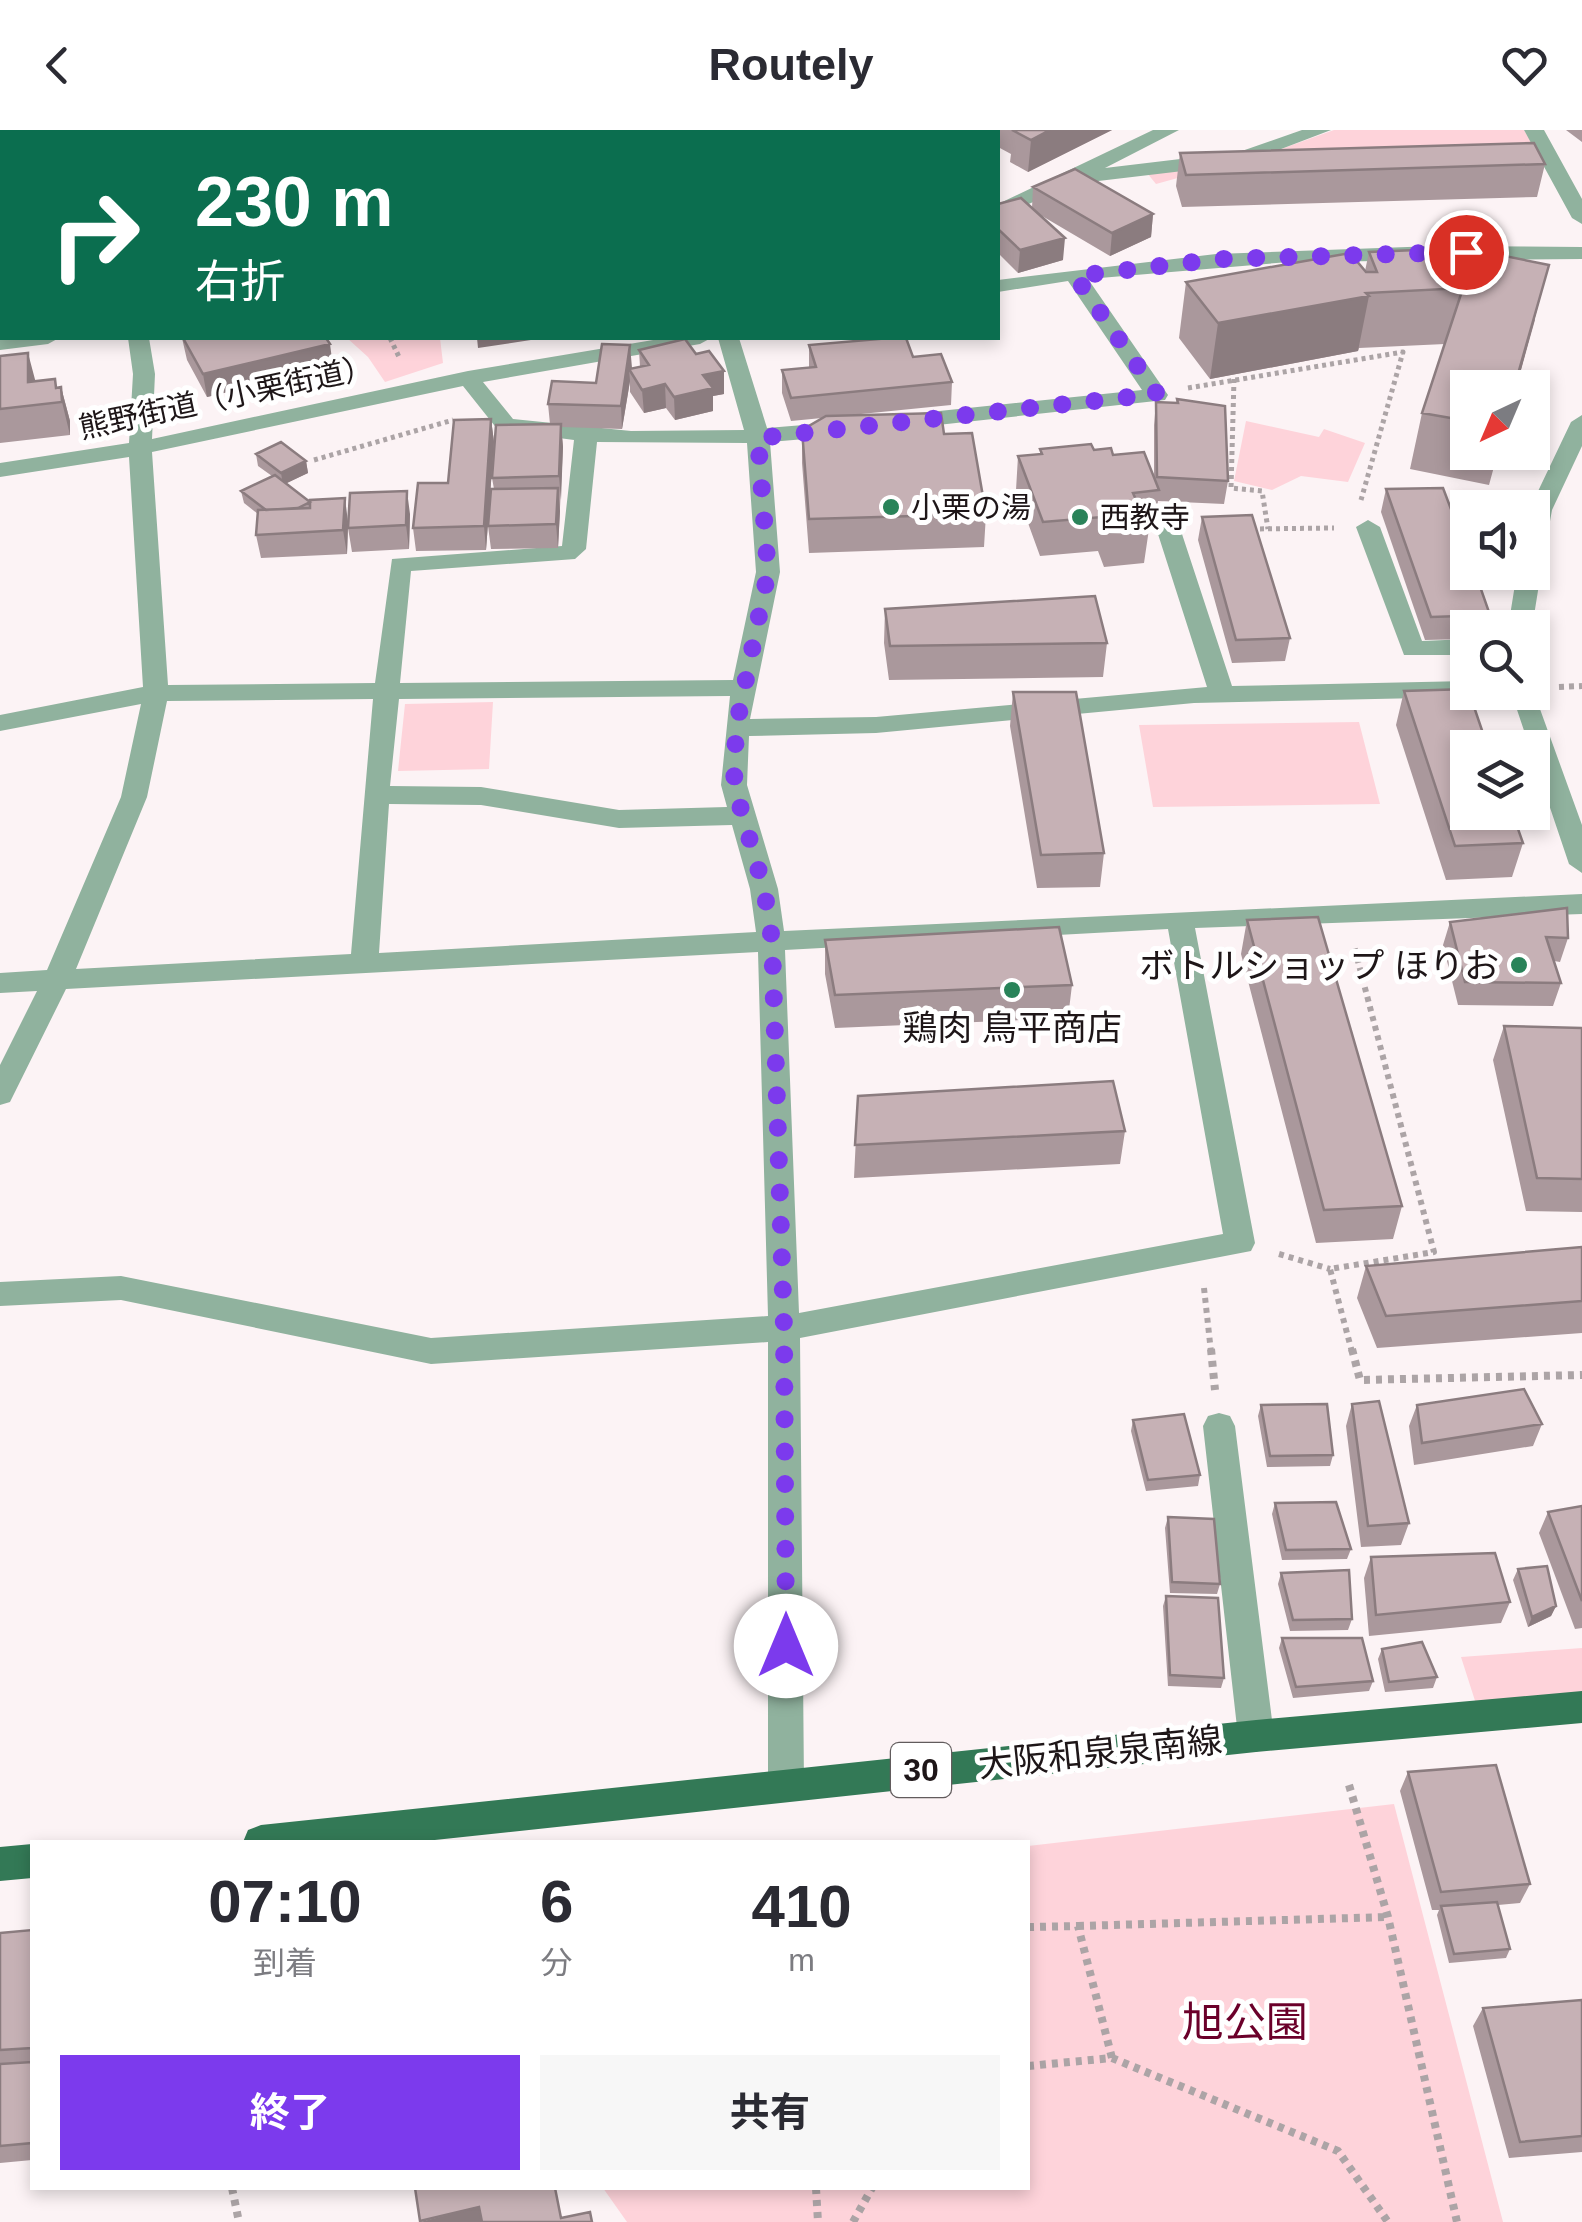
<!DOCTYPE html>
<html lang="ja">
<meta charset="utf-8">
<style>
body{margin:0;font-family:Arial,"Noto Sans JP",sans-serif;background:#f7f7f7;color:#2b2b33;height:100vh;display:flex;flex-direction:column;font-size:38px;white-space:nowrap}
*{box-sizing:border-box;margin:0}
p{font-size:32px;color:#7c7c81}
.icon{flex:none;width:55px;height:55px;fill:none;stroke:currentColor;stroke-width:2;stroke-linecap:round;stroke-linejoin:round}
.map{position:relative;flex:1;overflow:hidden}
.panel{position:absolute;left:30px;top:1710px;width:1000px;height:350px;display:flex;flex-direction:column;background:#fff;border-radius:0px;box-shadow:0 5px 15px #0003}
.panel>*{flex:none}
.top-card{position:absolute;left:0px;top:0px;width:1000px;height:210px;box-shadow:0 5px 15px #0003;background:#0b6e4f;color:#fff;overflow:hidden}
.needle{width:65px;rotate:224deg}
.fabs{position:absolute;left:1450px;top:240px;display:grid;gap:20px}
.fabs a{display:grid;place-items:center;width:100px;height:100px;border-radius:0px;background:#fff;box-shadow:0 5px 15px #0003;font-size:50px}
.pin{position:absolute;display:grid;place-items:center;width:85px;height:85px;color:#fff;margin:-42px;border:5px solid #fff;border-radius:50%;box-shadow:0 2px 10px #0007}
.me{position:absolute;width:110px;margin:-55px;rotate:0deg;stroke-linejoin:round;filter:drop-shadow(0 0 8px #0008)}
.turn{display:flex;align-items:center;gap:35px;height:210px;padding:0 30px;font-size:45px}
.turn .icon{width:130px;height:130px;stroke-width:2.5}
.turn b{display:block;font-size:70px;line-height:85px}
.eta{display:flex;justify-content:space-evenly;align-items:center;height:170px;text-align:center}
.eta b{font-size:60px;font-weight:700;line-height:70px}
.cta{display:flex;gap:20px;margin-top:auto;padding:20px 30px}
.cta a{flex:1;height:115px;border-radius:0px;background:#7c3aed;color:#fff;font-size:40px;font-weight:700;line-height:115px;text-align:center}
.cta a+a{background:#f7f7f7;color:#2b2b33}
header{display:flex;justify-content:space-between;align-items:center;height:130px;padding:0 30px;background:#fff;font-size:45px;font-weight:700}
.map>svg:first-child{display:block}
.green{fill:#fed3da}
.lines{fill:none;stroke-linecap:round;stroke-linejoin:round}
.path-far2{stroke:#aca4a6;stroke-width:5;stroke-dasharray:4 4;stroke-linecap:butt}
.path-far1{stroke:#aca4a6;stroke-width:6;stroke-dasharray:5 5;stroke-linecap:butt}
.path{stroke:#aca4a6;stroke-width:8;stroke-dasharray:6 6;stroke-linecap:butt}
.minor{fill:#90b29e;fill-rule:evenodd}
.major{fill:#337956;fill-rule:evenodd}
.wall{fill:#aa989c}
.shaded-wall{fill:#8b7c7f}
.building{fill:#c6b1b5;stroke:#8b7c7f;stroke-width:2.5}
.route{stroke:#7c3aed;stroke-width:18;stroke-dasharray:0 32.4}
.poi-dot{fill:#298359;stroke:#fff;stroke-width:4}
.labels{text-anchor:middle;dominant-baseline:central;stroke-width:10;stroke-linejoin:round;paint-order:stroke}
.far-street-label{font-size:30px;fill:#1e1618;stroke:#fff}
.far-poi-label{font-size:30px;fill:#1e1618;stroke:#fff;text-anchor:start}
.shield{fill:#fff;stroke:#625c5d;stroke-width:2.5}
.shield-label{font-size:32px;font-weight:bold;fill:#1e1618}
.poi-label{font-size:35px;fill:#1e1618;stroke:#fff;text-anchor:end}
.street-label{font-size:35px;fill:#1e1618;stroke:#fff}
.near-park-label{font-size:42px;fill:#6b002a;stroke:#fff}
</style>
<header><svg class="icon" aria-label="back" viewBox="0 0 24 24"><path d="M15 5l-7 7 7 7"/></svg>Routely<svg class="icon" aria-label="heart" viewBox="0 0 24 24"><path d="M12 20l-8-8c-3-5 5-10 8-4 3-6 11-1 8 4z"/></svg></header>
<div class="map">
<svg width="1582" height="2092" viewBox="0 0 1582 2092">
<rect width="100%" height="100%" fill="#fcf3f5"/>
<!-- green -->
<path class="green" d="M1334,0H1524L1542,30L1185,46L1156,54L1147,43L1245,32Z
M347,208H440L443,233L385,252L368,227Z
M1246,291L1319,307L1324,299L1365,313L1348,352L1301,346L1272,360L1234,351Z
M493,572L489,639L398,641L405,574Z
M1359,592L1380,674L1153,677L1139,595Z
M1582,1518V1569L1477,1577L1461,1527Z
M1394,1674L1503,2092H627L603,2058H1028V1716Z"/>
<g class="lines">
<!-- path-far2 -->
<path class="path-far2" d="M390,208L400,229
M1234,249L1231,358L1262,361L1268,399
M1188,258L1403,222L1361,370
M314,330L453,290
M1252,399L1334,398"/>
<!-- path-far1 -->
<path class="path-far1" d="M1559,557L1582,556
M1279,1124L1330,1139
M1204,1158L1211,1222
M1352,1222L1330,1139L1434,1122L1354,816"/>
<!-- path -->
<path class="path" d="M1211,1219L1215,1260
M1352,1219L1360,1250L1582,1245
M1349,1655L1388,1787L1457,2092
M1078,1796L1388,1787
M1028,1797L1078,1796L1112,1928
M1028,1936L1112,1928L1338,2021L1388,2092
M232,2058L239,2092
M816,2058L818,2092
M853,2092L872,2058"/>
<!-- minor -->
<path class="minor" d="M30,0H50L51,2H32Z
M246,0H266V2H247Z
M634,0H682L684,2H636Z
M1153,0H1179L1105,38L1239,22L1302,0H1331L1242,34L1073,54L998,88V74Z
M1524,0H1544L1582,69V94L1572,88Z
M1435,116L1582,117V129L1289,132L1088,149L1168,265L1165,270L901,299L890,292L901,285L1142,260L1068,151L998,162V150L1216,124Z
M0,206L2,208H59L48,214L0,220Z
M128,208H149L155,244L152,309L468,241L665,208H711L700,214L483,252L513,289L631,301L744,300L718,208H739L767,298L840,292L851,299L840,306L770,312L780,442L750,589L876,587L1207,557L1157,401L1169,394L1181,401L1232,556L1468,551V562H1478L1468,567L1194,573L876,603L749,606L747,655L778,759L784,801L1582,764V784L1195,798L1255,1113L1251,1121L800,1208L804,1654L799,1666L786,1671L773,1666L768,1654V1212L431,1234L121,1170L0,1176V1152L121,1146L431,1208L768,1186L758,822L66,859L10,972L0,975V935L37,861L0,863V843L47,840L121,667L141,574L0,601V585L143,557L129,327L0,347V333L129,313L133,244ZM463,256L498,300L574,310L562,416L392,429L375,553L168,555L152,322ZM597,312L747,313L756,442L733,550L400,553L411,441L575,429L586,419ZM730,566L721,655L727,677L619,680L481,657L390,656L399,569ZM373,569L351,824L76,839L147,667L167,571ZM389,674L481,675L619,698L732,695L750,759L756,802L379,823ZM1168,799L1223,1104L799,1183L785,820Z
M1582,285V316L1552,380L1544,425L1532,432L1530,378L1571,292Z
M1368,390L1380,397L1422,511L1468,509V525H1404L1356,397Z
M1532,436L1541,442L1532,498H1508L1517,442H1532Z
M1532,557L1582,695V743L1569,734L1511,562H1532Z
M1219,1283L1230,1286L1235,1296L1274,1606L1269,1617L1256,1622L1243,1617L1238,1606L1203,1296L1208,1286Z"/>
<!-- major -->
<path class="major" d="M1582,1561V1593L1256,1622L416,1712H243L248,1700L261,1695L1256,1590Z
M32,1714V1748L0,1751V1717Z"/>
</g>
<!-- wall -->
<path class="wall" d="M741,0H911V2H741Z
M993,0H1112L1028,42L1010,32L1011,24L998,17V2H993Z
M1566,0H1582V12Z
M1180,23L1545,34L1537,67L1182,77L1176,56Z
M1033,57L1153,84L1151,107L1110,126L1037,83L1063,130L1018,143L998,123V74L1032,78Z
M1465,118L1535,190L1516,258H1468V322H1498L1489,355L1410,339L1422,283L1445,214L1359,218L1358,221L1210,249L1179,208L1186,152L1365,141L1369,122Z
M182,208L333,237L207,267L187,230Z
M809,215L913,227L952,252L951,275L851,285L944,304L986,384L984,417L809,423L802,333V300L822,288L791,291L782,263V240L809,237Z
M639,220L724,264L713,266V281L675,290L666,278L644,283L630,262V251L622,299L561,297L563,317L558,418L491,419L488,396L494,359L492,348L550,294L548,274L596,253L640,237Z
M0,226L35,251L55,249L57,258L61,257L70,291V305L0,313Z
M1177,269L1228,351L1224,374L1158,371L1155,394L1147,395L1149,399L1144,433L1104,437L1098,421L1040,426L1016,360L1018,326L1040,325V319L1094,320L1113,325L1154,347V295L1156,272L1177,273Z
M491,289L494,312L486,420L416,421L413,398L448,353Z
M256,324L306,331L308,343L286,353L310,372L348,391L410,384L409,419L352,422L348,398L347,424L261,428L256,405L258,384L244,373L241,361L272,346L258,336Z
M1386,359L1490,485L1487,498H1468V509L1425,510L1381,382Z
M1202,387L1290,508L1285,531L1232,533L1198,410Z
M885,479L1107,513L1103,547L889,550L884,513Z
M1404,561L1523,713L1512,747L1446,750L1396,595Z
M1013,562L1104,723L1100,757L1037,758L1010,596Z
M1247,790L1402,1076L1393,1109L1316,1113L1241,824Z
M1450,792L1568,808L1560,832L1554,831L1561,853L1553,876L1458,875L1443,815Z
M825,810L1072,855L1068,888L835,898L825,844Z
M1504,896L1582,898V1082L1526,1081L1493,930Z
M858,966L1125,1001L1120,1034L854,1048Z
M1582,1117V1203L1377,1218L1357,1168L1366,1136Z
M1352,1274L1409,1393L1401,1415L1361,1417L1346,1296Z
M1261,1275L1333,1325L1330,1336L1267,1337L1258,1286Z
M1417,1275L1542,1294L1533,1316L1414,1335L1409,1296Z
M1133,1290L1200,1345L1198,1356L1146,1361L1131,1301Z
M1275,1373L1351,1419L1347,1429L1282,1430L1272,1384Z
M1582,1376V1498L1575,1499L1539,1403L1548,1382Z
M1168,1387L1220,1454L1217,1464L1170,1463L1165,1398Z
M1371,1427L1510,1472L1501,1493L1369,1506L1364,1448Z
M1518,1439L1556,1476L1551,1486L1528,1497L1513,1450Z
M1281,1443L1352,1489L1348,1500L1290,1501L1278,1454Z
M1166,1466L1224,1548L1221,1558L1168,1556L1163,1476Z
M1282,1508L1373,1551L1369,1561L1293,1568L1279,1518Z
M1382,1519L1437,1547L1433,1558L1385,1562L1378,1529Z
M1408,1642L1530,1754L1520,1773L1498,1775L1510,1819L1506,1828L1449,1833L1437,1785L1439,1780H1432L1400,1661Z
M32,1800V2030L0,2033V1803Z
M1582,1870V2022L1509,2028L1473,1896L1483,1878Z"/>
<!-- shaded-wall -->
<path class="shaded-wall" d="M1050,0H1112L1028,42L1031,10Z
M1153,84L1151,107L1110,126L1112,103Z
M1065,108L1063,130L1018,143L1020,120Z
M1549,135L1516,258H1514Z
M1369,166L1358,221L1210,249L1218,193Z
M477,208H544L478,218Z
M330,214L333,237L207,267L203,244Z
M630,215L632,238L629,239L630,251L622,299L621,276Z
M28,223L37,257L28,252Z
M724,241V264L713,266V281L675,290L674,267L703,245Z
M665,254L666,278L644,283L642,260Z
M61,257L70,291V305L62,272Z
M491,289L494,312L486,420L484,396Z
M561,294L563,317L561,370L559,346Z
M306,331L308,343L283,355L281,343Z
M558,358L560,381L558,418L556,394Z
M407,361L410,384L409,419L406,395Z
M345,368L348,392L347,424L343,400Z
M1556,1476L1551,1486L1528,1497L1532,1487Z
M479,2077L483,2092H420Z"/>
<!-- building -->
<path class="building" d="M157,0H206L207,2H158Z
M1012,0H1050L1031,10Z
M1534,13L1545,34L1186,45L1180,23Z
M1075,39L1153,84L1112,103L1033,57Z
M1021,68L1065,108L1020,120L998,99V74Z
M1465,118L1549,135L1514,258H1468V291L1422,283L1463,158L1366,163L1369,166L1218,193L1186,152L1350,123L1366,142H1377L1369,122Z
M183,208H326L330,214L203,244Z
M890,208H906L913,227L941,224L952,252L791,268L782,240L816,237L809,215Z
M685,209L696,224L709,221L724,241L703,245L713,258L674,267L665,254L642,260L629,239L649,235L639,220Z
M602,214L630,215L621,276L548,274L552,251L596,253Z
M28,223V252L55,249L56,258L61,257L62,272L0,279V226Z
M1177,269L1225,276L1228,351L1157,347L1156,272L1178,273Z
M941,283L944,304L972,303L986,384L809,389L802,300L826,286Z
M491,289L484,396L413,398L418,353H448L454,290Z
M561,294L559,346L492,348L496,295Z
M281,312L306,331L281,343L256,324Z
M1091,314L1094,320L1111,318L1113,325L1144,322L1159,360L1133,363L1149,399L1108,403L1102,387L1043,392L1018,326L1042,324L1040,319Z
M275,345L310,372L298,378L266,380L241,361Z
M558,358L556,394L488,396L491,359Z
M1443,358L1468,424V442H1475L1490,485L1431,487L1386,359Z
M407,361L406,395L348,398L350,363Z
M345,368L343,400L256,405L258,380L310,378V370Z
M1252,385L1290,508L1236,510L1202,387Z
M1095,466L1107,513L890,516L885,479Z
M1468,559L1488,618H1468V682H1512L1523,713L1455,716L1404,561Z
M1013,562H1076L1104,723L1041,725Z
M1567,778L1568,808L1546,807L1561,853L1465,852L1450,792Z
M1318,787L1402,1076L1324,1080L1247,790Z
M1059,797L1072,855L835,865L825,810Z
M1504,896L1582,898V1049L1537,1048Z
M1113,951L1125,1001L855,1015L858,966Z
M1582,1117V1171L1386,1186L1366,1136Z
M1524,1259L1542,1294L1422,1313L1417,1275Z
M1379,1271L1409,1393L1368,1396L1352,1274Z
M1327,1274L1333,1325L1270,1326L1261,1275Z
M1184,1284L1200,1345L1148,1350L1133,1290Z
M1336,1372L1351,1419L1286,1420L1275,1373Z
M1582,1376V1471L1548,1382Z
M1168,1387L1214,1389L1220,1454L1172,1452Z
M1495,1423L1510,1472L1376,1485L1371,1427Z
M1547,1436L1556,1476L1532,1487L1518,1439Z
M1349,1440L1352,1489L1293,1490L1281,1443Z
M1166,1466L1218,1468L1224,1548L1170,1545Z
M1282,1508H1362L1373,1551L1296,1557Z
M1422,1512L1437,1547L1389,1552L1382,1519Z
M1496,1635L1530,1754L1441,1762L1408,1642Z
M1497,1772L1510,1819L1454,1824L1441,1776Z
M32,1800V1918L0,1920V1803Z
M1582,1870V2006L1520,2012L1483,1878Z
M32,1932V2013L0,2016V1934Z
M415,2058H555L561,2088L590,2082L592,2092H482L479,2077L420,2091Z"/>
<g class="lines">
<!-- route -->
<path class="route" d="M786,1516L784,1198L772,810L764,759L734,655L736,598L768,442L758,308L1157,264L1075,146L1220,129L1466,122"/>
</g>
<!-- markers -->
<g class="poi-dot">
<circle cx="891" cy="377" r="10"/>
<circle cx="1080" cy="387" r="10"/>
<circle cx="1519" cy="835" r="10"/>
<circle cx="1012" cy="860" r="10"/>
</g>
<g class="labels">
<!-- far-street labels -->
<g class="far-street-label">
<text transform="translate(226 267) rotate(-12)">熊野街道（小栗街道）</text>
</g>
<!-- far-poi labels -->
<g class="far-poi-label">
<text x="911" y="377">小栗の湯</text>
<text x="1100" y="387">西教寺</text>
</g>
<!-- shield labels -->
<rect class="shield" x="891" y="1613" width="60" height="54" rx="8"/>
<g class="shield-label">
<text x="921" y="1640">30</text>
</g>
<!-- poi labels -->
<g class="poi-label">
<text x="1499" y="835">ボトルショップ ほりお</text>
<text x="1012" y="897" text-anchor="middle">鶏肉 鳥平商店</text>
</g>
<!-- street labels -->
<g class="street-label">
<text transform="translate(1100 1622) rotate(-6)">大阪和泉泉南線</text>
</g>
<!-- near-park labels -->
<g class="near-park-label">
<text x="1245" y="1892">旭公園</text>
</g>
</g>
</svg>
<div class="fabs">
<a><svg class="needle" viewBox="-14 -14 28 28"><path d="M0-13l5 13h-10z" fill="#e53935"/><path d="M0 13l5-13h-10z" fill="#7c7c81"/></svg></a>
<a><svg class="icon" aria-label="sound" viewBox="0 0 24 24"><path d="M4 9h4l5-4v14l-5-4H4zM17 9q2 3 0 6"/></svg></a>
<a><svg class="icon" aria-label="search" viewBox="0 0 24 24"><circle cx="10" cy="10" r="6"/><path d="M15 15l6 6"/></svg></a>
<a><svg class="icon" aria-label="layers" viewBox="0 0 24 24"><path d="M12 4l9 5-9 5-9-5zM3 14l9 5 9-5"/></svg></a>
</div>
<div class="pin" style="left:1466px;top:122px;background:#d93025"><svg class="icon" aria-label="arrive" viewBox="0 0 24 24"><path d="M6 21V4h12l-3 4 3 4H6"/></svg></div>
<svg class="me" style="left:786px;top:1516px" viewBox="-20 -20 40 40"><circle r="19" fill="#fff"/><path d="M0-13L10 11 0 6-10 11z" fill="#7c3aed"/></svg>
<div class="top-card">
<div class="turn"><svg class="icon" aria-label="right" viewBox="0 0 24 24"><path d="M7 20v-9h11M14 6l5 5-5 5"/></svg><div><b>230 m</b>右折</div></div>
</div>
<section class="panel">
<div class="eta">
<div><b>07:10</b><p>到着</p></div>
<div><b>6</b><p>分</p></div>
<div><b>410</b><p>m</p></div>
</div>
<div class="cta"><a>終了</a><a>共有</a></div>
</section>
</div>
